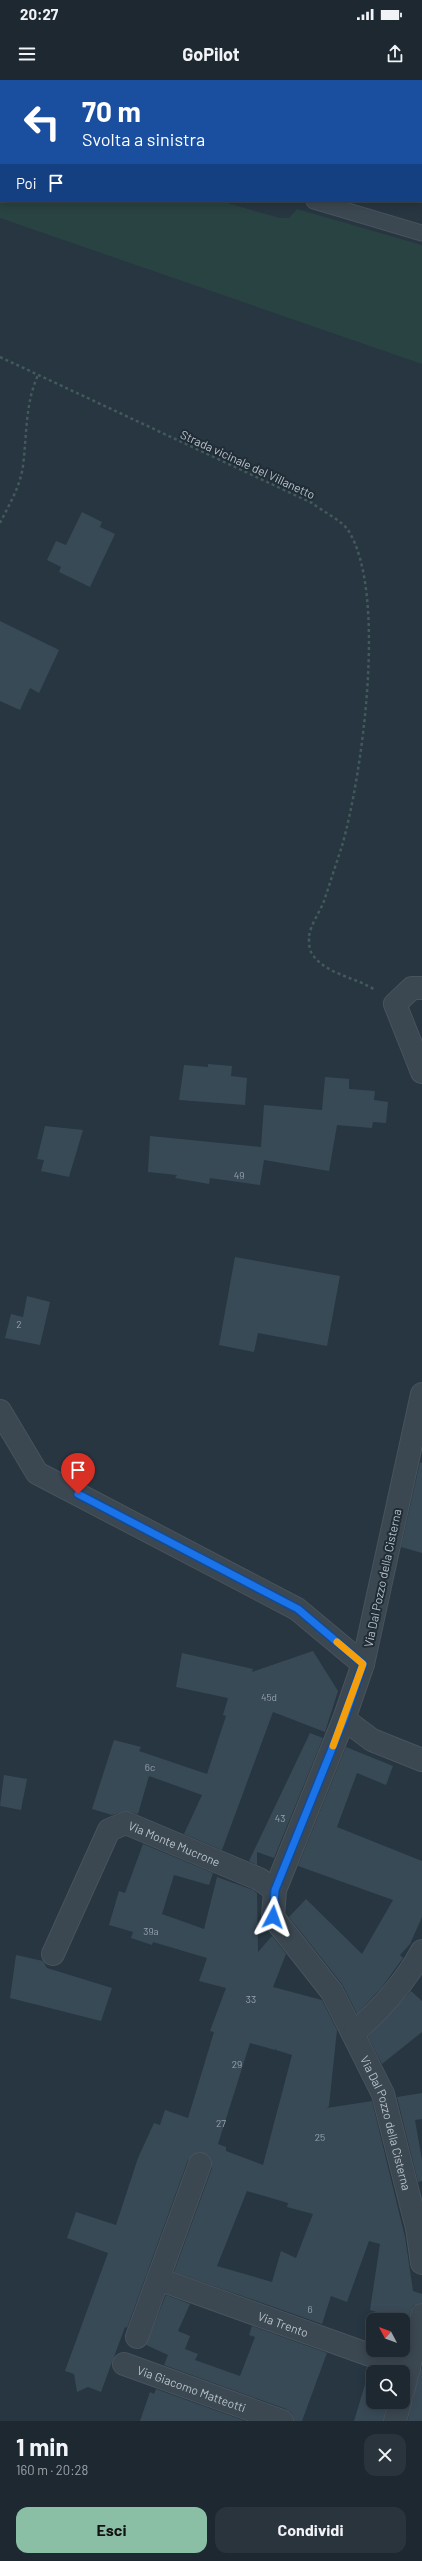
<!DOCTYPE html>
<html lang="it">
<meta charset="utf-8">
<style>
body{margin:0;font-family:Barlow,sans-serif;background:#2a343d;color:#f1f3f6;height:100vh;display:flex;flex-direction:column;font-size:15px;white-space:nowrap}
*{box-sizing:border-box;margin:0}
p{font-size:13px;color:#a0a6ab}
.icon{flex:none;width:22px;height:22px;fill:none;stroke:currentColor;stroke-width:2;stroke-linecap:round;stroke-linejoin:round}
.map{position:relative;height:2341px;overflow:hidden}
.side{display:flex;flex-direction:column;background:#1d2831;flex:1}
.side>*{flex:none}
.banner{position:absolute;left:0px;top:0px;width:422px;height:122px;box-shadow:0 2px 10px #0003,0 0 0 1px #3b444d;background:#1a4fa0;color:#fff;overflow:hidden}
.needle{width:26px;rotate:311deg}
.tools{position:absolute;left:366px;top:2233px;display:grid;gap:8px}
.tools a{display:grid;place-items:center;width:44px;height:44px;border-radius:8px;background:#1d2831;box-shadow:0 2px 10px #0003,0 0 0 1px #3b444d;font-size:20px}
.pin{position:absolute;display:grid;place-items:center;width:34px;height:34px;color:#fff;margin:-41px -17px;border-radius:50% 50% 50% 0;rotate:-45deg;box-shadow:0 0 4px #0007}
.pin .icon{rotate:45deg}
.me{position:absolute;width:44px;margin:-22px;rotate:4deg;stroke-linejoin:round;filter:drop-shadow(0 0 3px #0008)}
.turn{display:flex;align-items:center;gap:14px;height:84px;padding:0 16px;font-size:18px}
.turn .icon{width:52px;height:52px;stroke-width:2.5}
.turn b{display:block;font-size:28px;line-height:34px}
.then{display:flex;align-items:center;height:38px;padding:0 16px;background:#0003;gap:8px;font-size:15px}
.round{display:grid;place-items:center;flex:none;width:42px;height:42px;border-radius:12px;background:#2a343d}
.overview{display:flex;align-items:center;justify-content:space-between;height:68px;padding:0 16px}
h1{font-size:24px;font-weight:700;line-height:30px}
.action{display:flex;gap:8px;margin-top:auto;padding:8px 16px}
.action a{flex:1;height:46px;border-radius:12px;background:#8abfa5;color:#111;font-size:16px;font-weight:700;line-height:46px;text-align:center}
.action a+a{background:#2a343d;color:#f1f3f6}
.status{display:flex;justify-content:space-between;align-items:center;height:28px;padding:0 20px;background:#1d2831;direction:ltr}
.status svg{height:11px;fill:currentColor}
header{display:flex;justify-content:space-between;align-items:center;height:52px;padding:0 16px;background:#1d2831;font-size:18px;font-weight:700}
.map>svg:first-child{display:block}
.green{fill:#294242}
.building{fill:#394a57;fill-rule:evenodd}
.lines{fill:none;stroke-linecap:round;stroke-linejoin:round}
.lane-casing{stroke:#48535d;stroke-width:17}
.street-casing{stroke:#48535d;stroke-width:24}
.path{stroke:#425a59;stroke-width:2.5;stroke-dasharray:3 3;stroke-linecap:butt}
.lane{stroke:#3b4751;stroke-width:15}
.street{stroke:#3b4751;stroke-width:22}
.route-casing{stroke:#114b97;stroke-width:10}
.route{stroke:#1a73e8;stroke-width:7}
.slow{stroke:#f59e0b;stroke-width:7}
.labels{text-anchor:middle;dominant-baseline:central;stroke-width:4;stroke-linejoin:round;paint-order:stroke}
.number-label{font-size:10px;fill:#96a2ac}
.street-label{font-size:12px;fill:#b8c2cb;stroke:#202c36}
</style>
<div class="status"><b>20:27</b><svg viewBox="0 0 49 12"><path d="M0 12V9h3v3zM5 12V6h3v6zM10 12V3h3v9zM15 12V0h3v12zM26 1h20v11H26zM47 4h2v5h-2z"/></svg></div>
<header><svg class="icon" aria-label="menu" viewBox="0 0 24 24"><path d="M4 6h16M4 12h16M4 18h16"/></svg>GoPilot<svg class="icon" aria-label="share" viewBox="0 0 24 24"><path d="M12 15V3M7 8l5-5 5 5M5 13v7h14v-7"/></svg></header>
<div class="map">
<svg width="422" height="2341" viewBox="0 0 422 2341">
<rect width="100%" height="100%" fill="#273641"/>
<!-- green -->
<path class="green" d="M0,57L1,121H220L280,138H289L297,129L422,165V284L0,138Z"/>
<!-- building -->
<path class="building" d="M82,432L102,442L100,447L115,454L90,507L59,492L61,487L47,480L56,461L66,465Z
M0,541L59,570L39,613L30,608L20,630L0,621Z
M208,984L232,986L231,996L247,998L245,1025L179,1020L184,985L208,987Z
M325,997L349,999V1009L375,1011L374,1020L388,1022L386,1043L373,1042L372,1048L337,1045L329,1091L264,1080L260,1105L210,1098L209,1104L175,1098L177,1095L148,1092L150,1056L261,1067L264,1025L322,1030Z
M45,1046L83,1050L69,1097L41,1091L44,1080L37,1079Z
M235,1177L340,1196L327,1266L258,1253L254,1272L219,1265Z
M27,1216L50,1222L40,1265L5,1258L11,1234L23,1237Z
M420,1382L422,1383V1473L401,1467Z
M313,1571L338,1611L325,1652L273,1632L222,1770L184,1754L202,1715L149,1696L138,1734L126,1731L112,1735L92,1729L114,1660L141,1667L139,1671L207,1694L226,1636L223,1635L228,1618L176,1607L182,1573L253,1589L252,1592Z
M310,1653L323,1658L274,1778L257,1772V1785L249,1781Z
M346,1667L393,1686L386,1705L357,1693L337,1747L422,1781V1837L410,1864L400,1875L403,1878L382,1907L357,1934L342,1904L289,1837L306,1819L362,1874L393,1820L298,1786Z
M4,1695L27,1699L21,1730L0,1726Z
M143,1764L213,1793L209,1805L174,1795L162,1834L204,1849L217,1797L253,1810L257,1813L258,1872L272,1856L286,1874L273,1907L322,1920L337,1950L329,2026L327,2028L372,2021L405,2157L413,2211L422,2214V2223L413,2226L410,2232L403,2259V2240H381L383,2234L370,2230L380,2164L369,2161L347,2222L331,2216L322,2244L174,2192L212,2088L209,2076L198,2072L188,2080L127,2248L125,2247L101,2312L88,2307L77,2312L74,2294L65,2291L108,2173L67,2158L76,2132L116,2145L138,2078L154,2043L160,2045L165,2030L188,2038L214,1952L210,1951L214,1940L226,1908L199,1901L207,1878L153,1862L152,1865L131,1858L133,1852L109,1845L119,1811L125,1813ZM250,1963L275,1970L276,1968V1970L292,1975L263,2085L226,2071V2067L218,2064ZM247,2111L288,2123L287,2127L313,2134L296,2178L281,2171L272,2202L217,2186Z
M16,1875L43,1881L47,1888L112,1908L101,1941L10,1918Z
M411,1911L422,1921V1952L382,1984L368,1957Z
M422,2013V2039L415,2040L422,2080V2101L418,2102L397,2017Z
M166,2215L190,2224L178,2251L190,2256L185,2269L198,2274L195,2280L240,2296L255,2257L249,2255L252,2246L327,2273L302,2341H294L292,2333L286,2329L164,2285L168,2275L146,2265Z
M367,2287L380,2292H373V2322H387L383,2341H354L369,2291L366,2290Z
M422,2287V2341H408L412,2319Z
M156,2309L245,2341H140L150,2312L154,2314Z"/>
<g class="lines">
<!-- lane casing -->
<g class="lane-casing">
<path id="lane" d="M55,1L57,0
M0,27H1
M314,121L422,153"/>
</g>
<!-- street casing -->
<g class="street-casing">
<g id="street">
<path d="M422,908H412L395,924L422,992"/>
<path id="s1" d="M422,1314L363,1584L344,1639L275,1810L273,1837L332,1912L383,2014L417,2148L422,2183"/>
<path d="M0,1331L37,1393L297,1529L363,1584"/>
<path d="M344,1639L372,1660L422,1680"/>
<path id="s2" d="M53,1874L109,1750L126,1743L259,1799L275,1810"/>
<path d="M354,1953C381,1929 405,1903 422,1871"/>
<path id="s3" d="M158,2199L409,2289"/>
<path d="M137,2257L200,2084"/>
<path id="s4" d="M124,2284L282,2341"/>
<path d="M403,2311L422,2235"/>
<path d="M395,2341L400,2322"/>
</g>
</g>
<!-- path -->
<path class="path" d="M0,277L312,423C322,431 341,440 348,450C388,512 362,696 342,766C336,784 330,803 324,821C320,832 310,845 309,857C309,860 309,869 311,872C323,894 356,897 375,910
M0,443C9,425 20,407 23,386C27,354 25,324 38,295"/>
<!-- lane -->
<use href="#lane" class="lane"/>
<!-- street -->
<use href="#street" class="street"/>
</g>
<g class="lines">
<!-- route casing -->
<g class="route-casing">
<path id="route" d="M78,1414L298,1529L363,1584L344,1639L275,1810L273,1837"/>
</g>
<!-- route -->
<use href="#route" class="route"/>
<!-- slow -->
<path class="slow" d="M333,1666L363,1584L337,1562"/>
</g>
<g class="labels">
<!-- number labels -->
<g class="number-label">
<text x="239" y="1095">49</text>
<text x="19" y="1244">2</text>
<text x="269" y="1617">45d</text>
<text x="150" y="1687">6c</text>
<text x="280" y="1738">43</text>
<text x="151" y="1851">39a</text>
<text x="251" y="1919">33</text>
<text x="237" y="1984">29</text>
<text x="221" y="2043">27</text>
<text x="320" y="2057">25</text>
<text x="310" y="2229">6</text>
</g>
<!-- street labels -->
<g class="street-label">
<text transform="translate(248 384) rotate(25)">Strada vicinale del Villanetto</text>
<text transform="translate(382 1498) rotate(-78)">Via Dal Pozzo della Cisterna</text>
<text stroke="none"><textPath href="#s2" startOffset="207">Via Monte Mucrone</textPath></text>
<text stroke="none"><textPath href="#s1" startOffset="784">Via Dal Pozzo della Cisterna</textPath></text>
<text stroke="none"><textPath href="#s3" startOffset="133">Via Trento</textPath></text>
<text stroke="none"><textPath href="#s4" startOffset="72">Via Giacomo Matteotti</textPath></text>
</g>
</g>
</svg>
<div class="tools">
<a><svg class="needle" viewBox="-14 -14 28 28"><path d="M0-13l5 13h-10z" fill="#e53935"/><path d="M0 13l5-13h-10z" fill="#a0a6ab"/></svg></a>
<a><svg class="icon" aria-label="search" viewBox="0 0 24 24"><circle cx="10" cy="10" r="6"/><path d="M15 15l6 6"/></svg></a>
</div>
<div class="pin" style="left:78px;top:1414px;background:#d93025"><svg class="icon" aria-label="arrive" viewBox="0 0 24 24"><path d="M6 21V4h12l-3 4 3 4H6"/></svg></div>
<svg class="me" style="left:273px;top:1837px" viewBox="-20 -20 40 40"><path d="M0-17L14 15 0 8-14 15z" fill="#1a73e8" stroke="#fff" stroke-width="4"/></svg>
<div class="banner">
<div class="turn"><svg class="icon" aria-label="left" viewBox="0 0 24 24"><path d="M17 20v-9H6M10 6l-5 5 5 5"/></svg><div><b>70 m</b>Svolta a sinistra</div></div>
<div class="then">Poi<svg class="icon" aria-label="arrive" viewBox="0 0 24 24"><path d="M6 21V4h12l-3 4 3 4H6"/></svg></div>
</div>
</div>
<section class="side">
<div class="overview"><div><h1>1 min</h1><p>160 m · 20:28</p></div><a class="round"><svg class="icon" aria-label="close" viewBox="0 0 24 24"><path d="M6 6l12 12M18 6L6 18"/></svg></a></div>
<div class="action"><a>Esci</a><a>Condividi</a></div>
</section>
